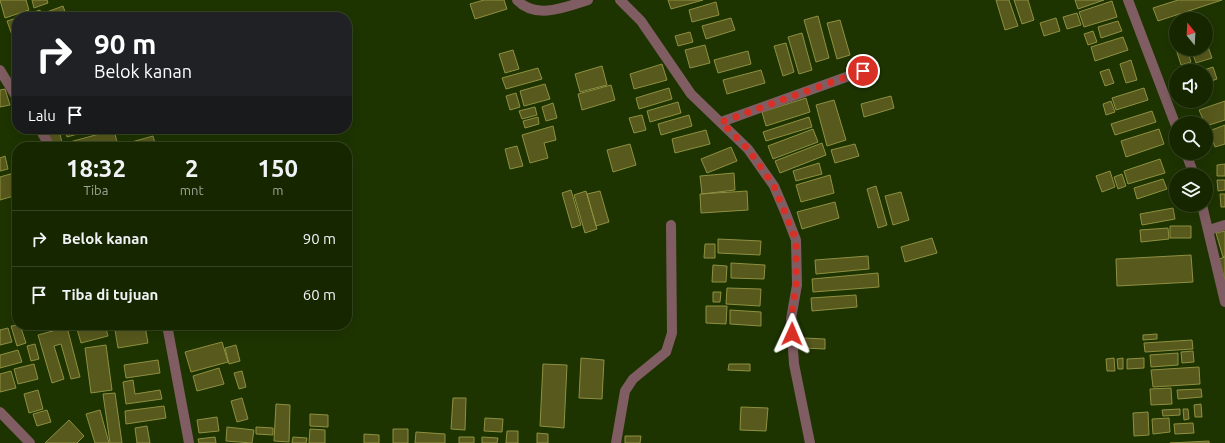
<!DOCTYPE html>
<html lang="id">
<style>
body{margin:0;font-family:Ubuntu,sans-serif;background:#23330f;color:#f1f3f6;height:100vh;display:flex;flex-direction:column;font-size:15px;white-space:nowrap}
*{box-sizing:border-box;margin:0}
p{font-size:13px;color:#9ea599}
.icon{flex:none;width:22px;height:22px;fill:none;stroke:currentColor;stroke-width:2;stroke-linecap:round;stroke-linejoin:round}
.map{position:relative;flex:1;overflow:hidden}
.drawer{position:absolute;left:12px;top:142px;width:340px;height:188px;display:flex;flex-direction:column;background:#162700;border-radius:16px;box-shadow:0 4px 16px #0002,0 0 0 1px #354422}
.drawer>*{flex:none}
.guide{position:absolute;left:12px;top:12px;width:340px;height:122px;border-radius:16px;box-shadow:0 4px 16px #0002,0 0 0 1px #354422;background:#202124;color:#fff;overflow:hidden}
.needle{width:26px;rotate:342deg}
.tools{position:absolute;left:1169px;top:12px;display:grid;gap:8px}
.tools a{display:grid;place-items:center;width:44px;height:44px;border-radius:50%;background:#162700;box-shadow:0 4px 16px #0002,0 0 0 1px #354422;font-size:20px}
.pin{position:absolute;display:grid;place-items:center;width:34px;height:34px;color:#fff;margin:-17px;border:2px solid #fff;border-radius:50%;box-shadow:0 1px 4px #0007}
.me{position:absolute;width:44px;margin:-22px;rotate:1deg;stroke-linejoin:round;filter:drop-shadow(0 0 3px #0008)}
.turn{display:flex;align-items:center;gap:14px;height:84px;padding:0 16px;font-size:18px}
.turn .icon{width:52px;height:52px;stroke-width:2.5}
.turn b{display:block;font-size:28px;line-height:34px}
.then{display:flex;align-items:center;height:38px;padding:0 16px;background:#0003;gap:8px;font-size:15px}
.eta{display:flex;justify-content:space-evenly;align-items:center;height:68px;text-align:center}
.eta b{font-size:24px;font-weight:600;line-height:28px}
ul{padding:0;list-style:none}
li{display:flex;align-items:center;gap:12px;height:56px;padding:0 16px;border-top:1px solid #354422}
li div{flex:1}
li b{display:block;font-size:15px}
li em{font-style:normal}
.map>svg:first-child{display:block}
.building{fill:#58591c;stroke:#8e9041}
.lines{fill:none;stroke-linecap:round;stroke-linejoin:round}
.street{stroke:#805d62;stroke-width:10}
.route{stroke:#d93025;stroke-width:7;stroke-dasharray:0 12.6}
</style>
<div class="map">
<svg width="1225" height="443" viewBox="0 0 1225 443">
<rect width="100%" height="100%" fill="#1e3400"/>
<!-- building -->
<path class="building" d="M0,0H26L29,10L5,18Z
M32,0H47L48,3L34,8Z
M484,0H504L507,9L475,19L470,4Z
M668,0H703L671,9Z
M996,0H1009L1018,26L1005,30Z
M1014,0H1028L1034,20L1022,24Z
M1075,0H1104L1078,9Z
M1178,0H1222L1158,21L1153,8Z
M1112,1L1117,17L1084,27L1079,12Z
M716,2L719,15L692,22L689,10Z
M63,6L67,17H45L44,13Z
M40,10L42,17H19Z
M1077,13L1081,25L1067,29L1063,17Z
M818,16L829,58L816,62L804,20Z
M17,18V33L12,35L7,21Z
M731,18L735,30L706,39L702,26Z
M1056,18L1060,31L1044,36L1040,23Z
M840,20L850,55L837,59L827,23Z
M1118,21L1122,31L1101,38L1098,27Z
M1093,31L1097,42L1088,45L1084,34Z
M690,32L693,42L678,46L675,36Z
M802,33L812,70L799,74L788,37Z
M1123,37L1128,50L1095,61L1091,47Z
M1206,41L1212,58L1196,63L1191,49H1206Z
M786,43L794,72L783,76L774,46Z
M705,45L710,63L690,68L685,50Z
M1176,49H1187L1191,62L1181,65Z
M513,50L519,69L505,73L499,54Z
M748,51L751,64L718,73L714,60Z
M1131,60L1137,80L1126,83L1120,64Z
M662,64L667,80L634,89L630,74Z
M602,66L607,85L580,92L575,74Z
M1213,67L1217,79L1206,83V71H1201Z
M538,68L542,79L506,89L502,78Z
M1109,69L1114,83L1105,86L1100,72Z
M761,70L765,83L727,94L723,80Z
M545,84L550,99L524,106L520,91Z
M611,85L615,100L582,110L578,94Z
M669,88L672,99L639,109L636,98Z
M1144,88L1148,100L1116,110L1112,98Z
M5,89L10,105L0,107V90Z
M516,93L520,107L510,110L506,96Z
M891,96L894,108L864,117L861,104Z
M806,98L810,112L766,126L762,112Z
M834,100L846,140L827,146L816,105Z
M1111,101L1115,112L1106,115L1103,104Z
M1225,101V120L1206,126L1199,110Z
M678,102L681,113L650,122L647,111Z
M553,103L557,118L546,121L542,107Z
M535,107L537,115L522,119L519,111Z
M1152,111L1156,122L1115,135L1111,124Z
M642,115L646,130L634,133L629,118Z
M689,115L692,126L661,135L658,124Z
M538,117L539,124L525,128L523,121Z
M809,117L812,127L766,141L763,132Z
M1225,125V144L1215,147L1209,131Z
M553,126L556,140L544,143L548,158L530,163L522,135Z
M52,129H59L62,143L50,146L46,131Z
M65,129H92V130L67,137Z
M813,129L818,142L773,159L768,146Z
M1159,129L1164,144L1126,157L1121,141Z
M114,130L117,142L99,147H67L66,143Z
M706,130L710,144L675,153L672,139Z
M153,136L156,147H129L128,143Z
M822,143L826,155L780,173L775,161Z
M630,144L636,165L613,172L607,150Z
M855,144L859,156L835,163L831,150Z
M517,146L523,166L510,169L505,149Z
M731,147L737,161L707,173L701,159Z
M5,156L8,169L0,171V158Z
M1160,159L1165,173L1128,184L1124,171Z
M819,163L822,174L796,181L793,171Z
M1225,164V176H1217V165Z
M1110,171L1115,187L1102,192L1096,176Z
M17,172V195L0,200V177Z
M734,173L735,190L702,194L700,176Z
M1122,174L1126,186L1118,189L1114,177Z
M830,175L834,193L801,202L796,185Z
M1163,179L1167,189L1137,199L1134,188Z
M1217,180H1225V190L1218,191Z
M876,186L887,225L878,228L867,189Z
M571,190L581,225L572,228L562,193Z
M586,191L597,229L585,233L574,195Z
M600,191L609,222L596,226L587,194Z
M747,191L748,210L701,213L700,194Z
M901,192L909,220L893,225L885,196Z
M1220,194H1225V207H1221Z
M835,202L839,218L802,229L797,212Z
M1173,208L1175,219L1142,225L1140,214Z
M1170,226H1191V238H1170Z
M1168,228L1169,239L1141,242L1140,230Z
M1225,231V256L1223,257L1216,233Z
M932,238L937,253L905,262L901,247Z
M718,239L761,241L760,255L718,253Z
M705,244H715V258H704Z
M1191,255L1193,282L1117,286L1116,259Z
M868,256L869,269L816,274L815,260Z
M1225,257V281L1219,259Z
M731,263L765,265L764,279L731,278Z
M713,265L727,266L726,282H712Z
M878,273L879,287L813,292L812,279Z
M727,288L761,289L760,306L726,304Z
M713,292H721L720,302H713Z
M856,295L857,307L812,311L811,298Z
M706,306H727L726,324L706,323Z
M730,310L761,312V326L730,324Z
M20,325L26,343L17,346L11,326Z
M93,325H105L108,336L81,343L77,329Z
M145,326L148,343L118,348L115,330Z
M67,327L80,377L71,379L61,344L54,346L64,379L52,383L38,335Z
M8,328L12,342L0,345V330Z
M1157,334V339L1143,340V335Z
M804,338L825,339V349L803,348Z
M1192,340L1193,349L1145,352L1144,343Z
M222,342L228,362L191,372L185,352Z
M35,344L39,359L31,361L27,346Z
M106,345L112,390L91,393L85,348Z
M236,345L240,361L229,364L225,348Z
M18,350L22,362L0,368V355Z
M1193,351L1194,362L1182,363L1181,352Z
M1178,353V365L1151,367L1150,355Z
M581,358L604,360L602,399L579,398Z
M1114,358L1115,371H1107L1106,359Z
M1123,358V369H1118L1117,359Z
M1144,358V368L1127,369V359Z
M158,360L160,373L126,378L124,365Z
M34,364L38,379L18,384L14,369Z
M543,364L567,365L564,428L540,426Z
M729,364H750V371L728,370Z
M1199,367L1200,384L1153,387L1151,370Z
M219,368L224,384L197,391L193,376Z
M11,371L16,388L0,392V374Z
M242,371L246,387L239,389L234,373Z
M133,380L135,394L160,390L162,399L126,404L123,382Z
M1171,388L1172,404L1151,405L1150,389Z
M1201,389L1202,397L1178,399L1177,390Z
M38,390L43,409L29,413L24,394Z
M115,393L122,443H110L103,394Z
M242,398L248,419L237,422L231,401Z
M453,398H466L465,430L451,429Z
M276,404L290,405L289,442L274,441Z
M1201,404L1202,417H1195L1194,405Z
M164,406L166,418L126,424L125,411Z
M741,407L768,408L766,431L740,430Z
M1180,409V415L1163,416L1162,410Z
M1183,409H1188L1189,419L1184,420Z
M47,410L51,422L37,426L33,414Z
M100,410L109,443H95L86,414Z
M1148,412L1149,435L1134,436L1133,413Z
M310,414L328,415V427L310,426Z
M217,417L219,431L199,433L197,420Z
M485,418L503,419L502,432L484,431Z
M1169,418L1170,432L1153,434L1152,419Z
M69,420L84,436L77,443H45Z
M1193,423L1194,433L1175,434L1174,424Z
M147,426L150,443H137L135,428Z
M227,427L254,430L252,443L226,441Z
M256,427L273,428V435L256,434Z
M310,429L325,430V443H309Z
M393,429H408V443H393Z
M507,431H518V443H506Z
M416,432L445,434V443H415Z
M537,433L548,434V443H537Z
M364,434L379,435V443H364Z
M625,436H641L640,443H625Z
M215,437L216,443H199L198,439Z
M293,437L307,438L306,443H292Z
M459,437H474V443H459Z
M482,437L498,438L497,443H482Z
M1209,441V443H1170Z"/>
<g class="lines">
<!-- street -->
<path class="street" d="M517,0C536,20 566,7 588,0
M620,0L641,21L691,94L748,149L774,186L786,214L796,240L797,285L791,319L794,364L810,443
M1128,0L1176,126
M0,70L17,98
M721,122L863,71
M40,129L50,147
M1186,153L1194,175
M1202,205L1225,302
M1209,230L1225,225
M167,325L189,443
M0,412L30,443
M616,443L625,391L633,379L666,352L672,333L671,225"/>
</g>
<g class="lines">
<!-- route -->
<path class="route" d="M792,334L791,319L796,285V240L774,186L748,149L721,122L863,71"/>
</g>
</svg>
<div class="tools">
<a><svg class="needle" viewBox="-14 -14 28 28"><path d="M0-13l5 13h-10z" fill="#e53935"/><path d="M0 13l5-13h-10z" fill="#9ea599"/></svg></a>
<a><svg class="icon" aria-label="sound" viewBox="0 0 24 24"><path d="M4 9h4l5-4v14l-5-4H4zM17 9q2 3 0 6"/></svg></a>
<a><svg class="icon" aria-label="search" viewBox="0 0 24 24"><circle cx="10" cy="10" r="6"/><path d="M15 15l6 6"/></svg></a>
<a><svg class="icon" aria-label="layers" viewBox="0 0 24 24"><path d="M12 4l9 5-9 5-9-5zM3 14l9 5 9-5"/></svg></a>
</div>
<div class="pin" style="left:863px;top:71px;background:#d93025"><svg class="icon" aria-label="arrive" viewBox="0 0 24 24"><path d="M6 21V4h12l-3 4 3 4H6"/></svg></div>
<svg class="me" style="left:792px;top:334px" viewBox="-20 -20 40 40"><path d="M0-17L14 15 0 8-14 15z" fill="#d93025" stroke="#fff" stroke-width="4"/></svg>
<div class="guide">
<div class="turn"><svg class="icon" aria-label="right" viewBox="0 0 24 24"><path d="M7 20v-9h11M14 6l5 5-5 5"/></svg><div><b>90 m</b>Belok kanan</div></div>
<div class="then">Lalu<svg class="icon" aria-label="arrive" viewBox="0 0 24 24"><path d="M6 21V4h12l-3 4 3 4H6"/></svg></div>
</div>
<section class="drawer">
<div class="eta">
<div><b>18:32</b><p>Tiba</p></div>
<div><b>2</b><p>mnt</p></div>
<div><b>150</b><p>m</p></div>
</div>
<ul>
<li><svg class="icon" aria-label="right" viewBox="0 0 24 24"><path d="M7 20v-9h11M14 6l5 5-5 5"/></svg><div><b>Belok kanan</b></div><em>90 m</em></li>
<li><svg class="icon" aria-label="arrive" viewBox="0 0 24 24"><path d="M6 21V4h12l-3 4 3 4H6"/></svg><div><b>Tiba di tujuan</b></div><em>60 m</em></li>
</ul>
</section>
</div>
